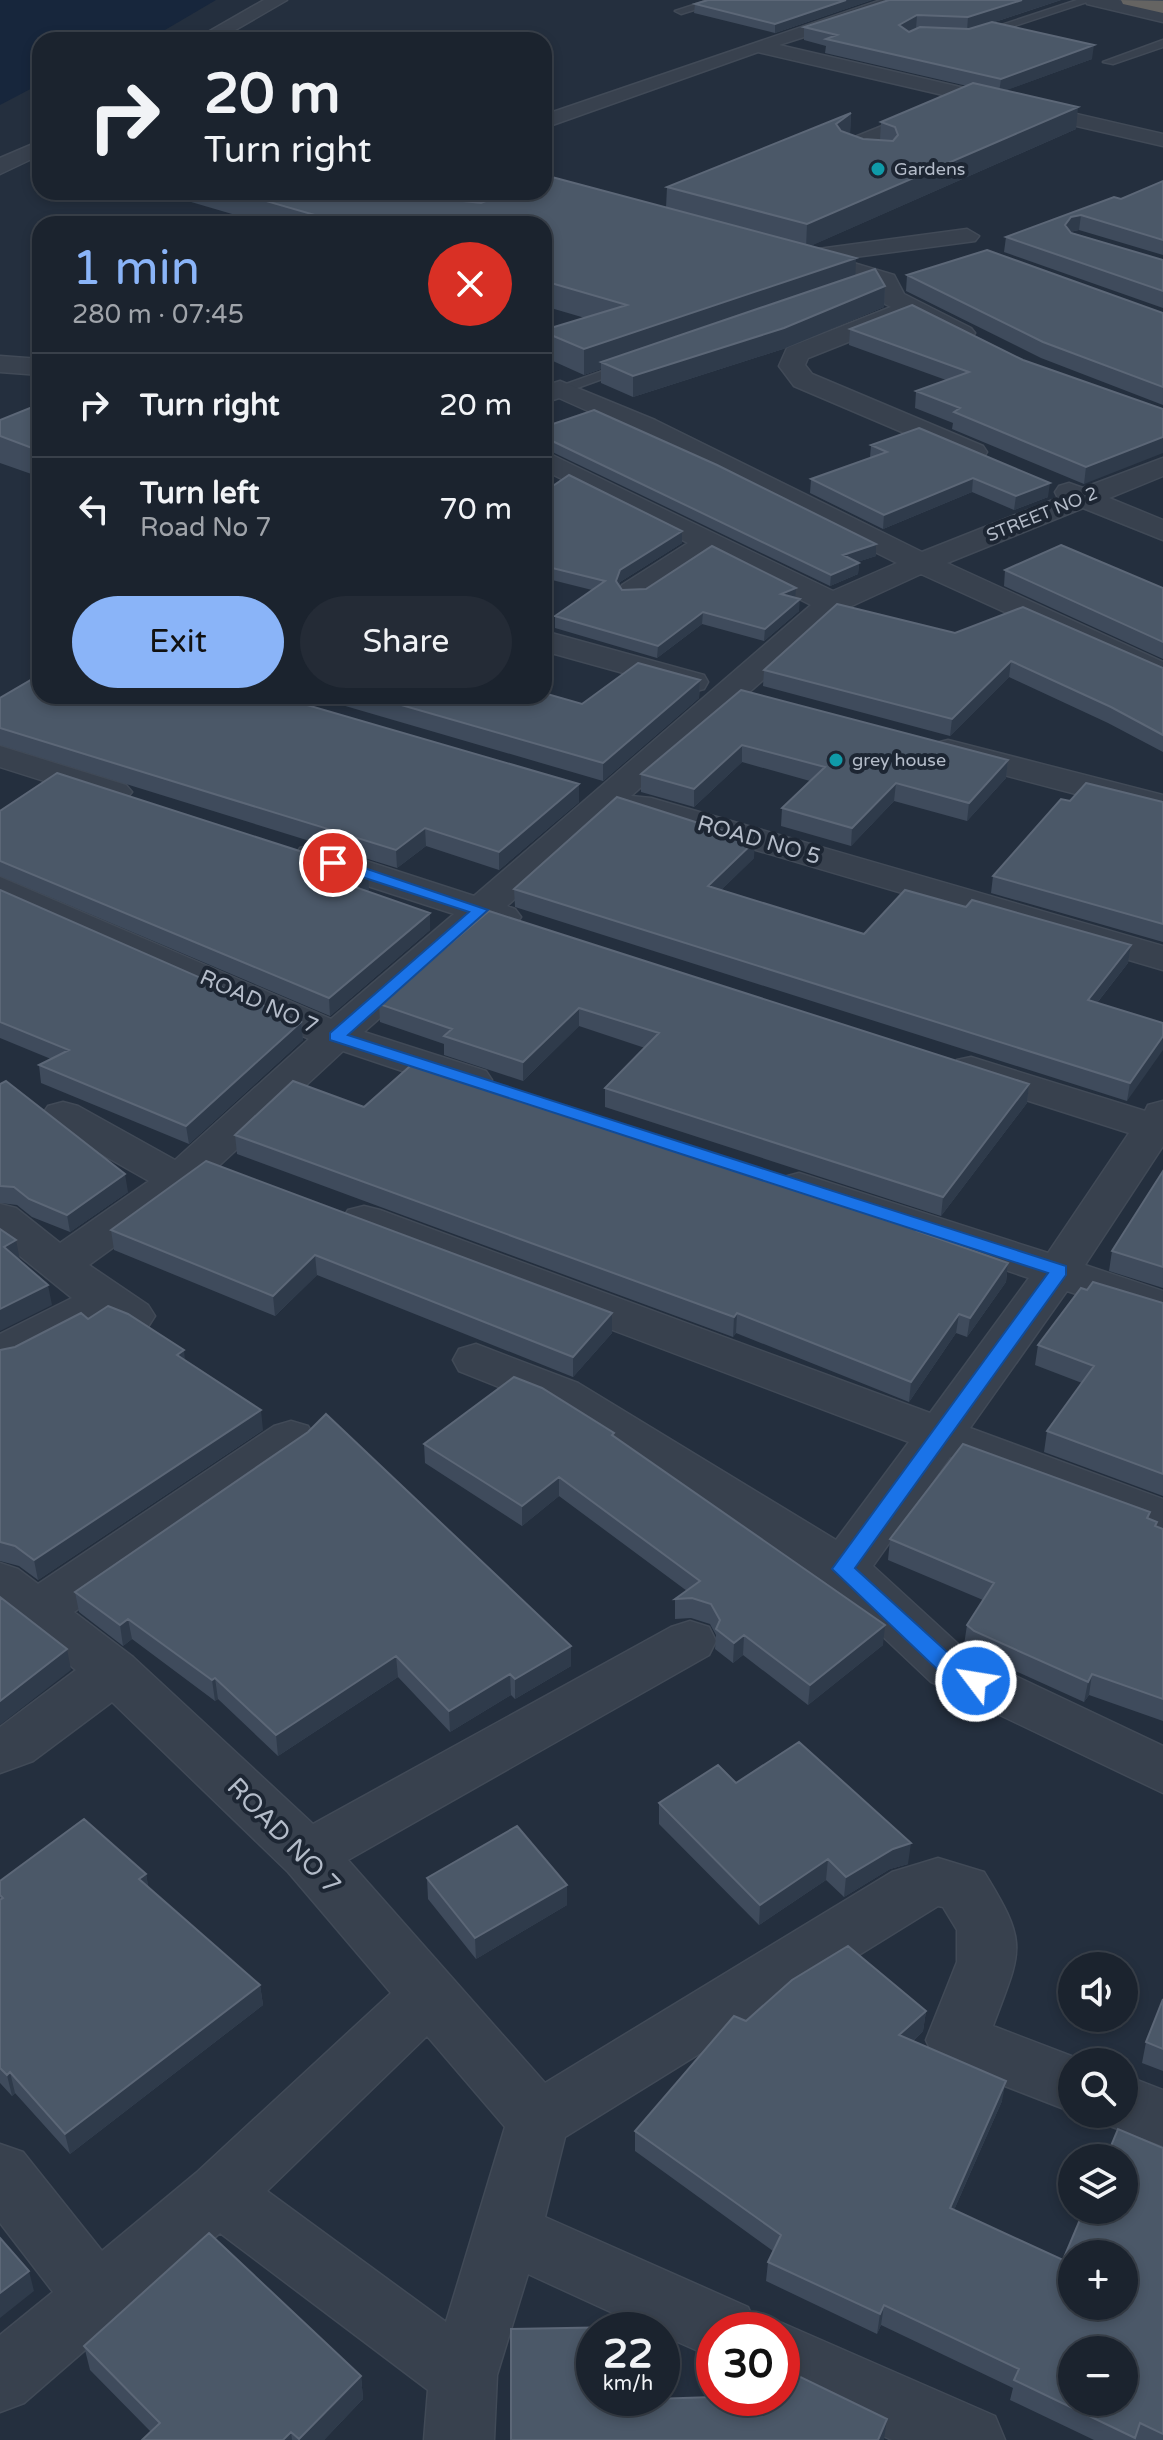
<!DOCTYPE html>
<meta charset="utf-8">
<style>
body{margin:0;font-family:"Varela Round",sans-serif;background:#242b36;color:#f1f3f6;height:100vh;display:flex;flex-direction:column;font-size:30px;white-space:nowrap}
*{box-sizing:border-box;margin:0}
p{font-size:26px;color:#a0a4aa}
.icon{flex:none;width:44px;height:44px;fill:none;stroke:currentColor;stroke-width:2;stroke-linecap:round;stroke-linejoin:round}
.map{position:relative;flex:1;overflow:hidden}
.drawer{position:absolute;left:32px;top:216px;width:520px;height:488px;display:flex;flex-direction:column;background:#1b232e;border-radius:24px;box-shadow:0 4px 12px #0003,0 0 0 2px #39404a}
.drawer>*{flex:none}
.top-card{position:absolute;left:32px;top:32px;width:520px;height:168px;border-radius:24px;box-shadow:0 4px 12px #0003,0 0 0 2px #39404a;background:#1b232e;color:#f1f3f6;overflow:hidden}
.buttons{position:absolute;left:1058px;top:1952px;display:grid;gap:16px}
.buttons a{display:grid;place-items:center;width:80px;height:80px;border-radius:50%;background:#1b232e;box-shadow:0 4px 12px #0003,0 0 0 2px #39404a;font-size:40px}
.speed{position:absolute;left:576px;top:2312px;display:flex;gap:16px;font-size:40px;font-weight:700;text-align:center}
.speed>*{display:grid;place-content:center;width:104px;height:104px;border-radius:50%;background:#1b232e;box-shadow:0 4px 12px #0003,0 0 0 2px #39404a;line-height:1}
.speed small{font-size:20px;font-weight:400}
.speed .limit{border:12px solid #d22;background:#fff;color:#111}
.pin{position:absolute;display:grid;place-items:center;width:68px;height:68px;color:#fff;margin:-34px;border:4px solid #fff;border-radius:50%;box-shadow:0 2px 8px #0007}
.me{position:absolute;width:88px;margin:-44px;rotate:301deg;stroke-linejoin:round;filter:drop-shadow(0 0 6px #0008)}
.turn{display:flex;align-items:center;gap:28px;height:168px;padding:0 40px;font-size:36px}
.turn .icon{width:104px;height:104px;stroke-width:2.5}
.turn b{display:block;font-size:56px;line-height:68px}
.round{display:grid;place-items:center;flex:none;width:84px;height:84px;border-radius:42px;background:#242b36}
.head{display:flex;align-items:center;justify-content:space-between;height:136px;padding:0 40px}
h1{font-size:48px;font-weight:600;line-height:60px;color:#8ab4f8}
.action{display:flex;gap:16px;margin-top:auto;padding:16px 40px}
.action a{flex:1;height:92px;border-radius:48px;background:#8ab4f8;color:#111;font-size:32px;font-weight:600;line-height:92px;text-align:center}
.action a+a{background:#242b36;color:#f1f3f6}
ul{padding:0;list-style:none}
li{display:flex;align-items:center;gap:24px;height:104px;padding:0 40px;border-top:2px solid #39404a}
li div{flex:1}
li b{display:block;font-size:30px}
li em{font-style:normal}
.map>svg:first-child{display:block}
.water{fill:#17263c}
.lines{fill:none;stroke-linecap:round;stroke-linejoin:round}
.service-casing{stroke:#414a57;stroke-width:3}
.minor-casing{stroke:#414a57;stroke-width:3}
.tertiary-casing{stroke:#414a57;stroke-width:3}
.trunk-casing{stroke:#434c59;stroke-width:3}
.service{fill:#38414e;fill-rule:evenodd}
.minor{fill:#38414e;fill-rule:evenodd}
.tertiary{fill:#38414e;fill-rule:evenodd}
.trunk{fill:#656462;fill-rule:evenodd}
.wall{fill:#3f4b5c}
.shaded-wall{fill:#2f3b4b}
.building{fill:#4b5868;stroke:#5c6777;stroke-width:2;fill-rule:evenodd}
.route{fill:#1a73e8;stroke:#114b97;stroke-width:2}
.culture-dot{fill:#0f9aa8;stroke:#1d2633;stroke-width:3}
.labels{text-anchor:middle;dominant-baseline:central;stroke-width:8;stroke-linejoin:round;paint-order:stroke}
.far-poi-label{font-size:18px;fill:#b4bcc9;stroke:#1d2633;text-anchor:start}
.far-street-label{font-size:18px;fill:#b4bcc9;stroke:#1d2633}
.street-label{font-size:22px;fill:#b4bcc9;stroke:#1d2633}
.near-street-label{font-size:26px;fill:#b4bcc9;stroke:#1d2633}
</style>
<div class="map">
<svg width="1163" height="2440" viewBox="0 0 1163 2440">
<rect width="100%" height="100%" fill="#242f3e"/>
<!-- water -->
<path class="water" d="M0,0H216L148,40H40V84L0,105Z"/>
<g class="lines">
<!-- service casing -->
<g class="service-casing">
<path id="service" d="M709,0H726L681,14L675,11Z
M1077,0H1093L978,38L968,36Z
M1163,40V47L1113,64L1103,62Z
M628,362L641,365L566,392L552,389Z"/>
</g>
<!-- minor casing -->
<g class="minor-casing">
<path id="minor" d="M264,0H287L218,40H194Z
M881,0H909L907,4L779,45L1163,134V146L758,52L544,128V115Z
M934,105L941,107L944,111L941,115L870,146L891,151L894,156L891,161C877,164 847,158 837,148L840,143Z
M40,141V155L0,174V158Z
M967,229L979,236L975,241L840,259L894,275L904,294L971,328L975,333L971,338H953L911,317L808,358L805,365L812,374L983,446L987,452L983,458H963L794,386L779,366L787,348L891,307L885,304L875,285L791,259L787,254L791,249L811,250Z
M0,356L40,359V375L0,372Z
M560,381L655,420L922,552L1058,498L1055,492L1059,486L1069,483L1083,488L1163,458V476L1109,498L1163,520V540L1083,508L947,563L1163,662V684L921,574L843,610L631,796L651,798L1163,946V970L627,812L621,805L507,906L515,909L521,917L515,925L502,928L486,924L364,1032L486,1071L492,1080L486,1089L471,1092L456,1089L343,1051L194,1189L89,1265L148,1305L155,1316L148,1327L132,1331L103,1319L17,1364L0,1369V1334L72,1298L0,1240V1204L16,1208L60,1243L149,1181L48,1124L42,1115L48,1106L63,1102L78,1106L175,1160L309,1039L0,902V877L331,1019L454,914L300,864L295,856L300,848L313,845L326,848L474,896L811,605L711,554L644,599H622L618,592L622,585L688,543L544,470V451L833,591L897,563L635,432L559,398L544,403V386Z
M544,631L704,675L708,682L704,689L692,692L544,651Z
M948,740L1163,795V817L936,757L931,750L936,743Z
M0,746L126,785L132,792L126,799L114,803L0,767Z
M971,1057L1145,1111L1148,1105L1163,1101V1146L1085,1265L1163,1291V1322L1067,1291L970,1428L1163,1499V1536L950,1457L873,1566L969,1654L1163,1746V1793L931,1682L825,1582L544,1405L459,1371L453,1360L459,1349L476,1344L578,1383L836,1540L909,1442L348,1230L342,1220L348,1210L364,1206L380,1210L930,1413L1029,1278L784,1195L777,1186L784,1177L799,1173L1048,1253L1129,1133L957,1078L951,1069L957,1060Z
M291,1421L308,1426L315,1438L308,1450L74,1612L133,1657L313,1824L671,1627L690,1621L709,1627L716,1641L709,1655L348,1860L545,2083L892,1872L938,1858L984,1872C1029,1945 1022,1948 993,2026L1087,2062H1072V2112L935,2059L926,2040L957,1962V1930L943,1907L938,1906L565,2137L545,2217L748,2307L758,2330H714V2358L662,2335V2330H650L528,2274L497,2375L494,2440H424L428,2390L220,2233L24,2403L0,2412V2335L53,2292L0,2223V2144L23,2152L102,2251L196,2173L391,1993L288,1872L112,1702L33,1761L0,1773V1727L76,1670L0,1610V1563L18,1569L38,1584L274,1426ZM427,2036L505,2127L446,2322L267,2191Z
M1124,2075L1163,2090V2146L1102,2123L1098,2114H1124Z
M782,2323L995,2416L1005,2440H892L782,2390V2330H765Z"/>
</g>
<!-- tertiary casing -->
<g class="tertiary-casing">
<path id="tertiary" d="M1085,0H1118L1163,10V22L1087,4Z"/>
</g>
<!-- trunk casing -->
<g class="trunk-casing">
<path id="trunk" d="M1121,0L1163,1V13L1123,4Z"/>
</g>
<!-- service -->
<use href="#service" class="service"/>
<!-- minor -->
<use href="#minor" class="minor"/>
<!-- tertiary -->
<use href="#tertiary" class="tertiary"/>
<!-- trunk -->
<use href="#trunk" class="trunk"/>
</g>
<!-- wall -->
<path class="wall" d="M708,0H872L775,33L694,13L695,4Z
M889,0H1061L992,23L1092,59L1006,90L1076,129L810,246L855,276L885,286L884,307L783,349L633,397L601,383V369L584,375L544,357V330L585,318L544,306V224H266L157,192H544L666,208L667,187L851,113L850,134L863,139L880,140L881,122L967,86L825,53L826,46L804,40V27Z
M1163,181V255L1079,230L1070,232L1163,260V308L1004,252L1006,237L1121,199Z
M907,275L1163,313V405L1041,358L906,291Z
M850,329L1023,360L1163,409L1084,484L952,429L953,423L915,408L916,391L946,380L849,345Z
M40,404V477L0,463V420Z
M544,427L876,556L857,562L859,563L858,574L830,586L544,448Z
M871,445L1048,497L1014,510L972,492L883,529L810,493L811,479L870,458Z
M544,492L682,543L620,582L619,586L622,590L795,598L799,611L764,641L702,624L657,658L555,628V616L592,590L544,578Z
M1005,570L1163,588V659L1004,586Z
M955,633L1163,668V752L1108,723L1009,677L950,736L763,686L764,670Z
M700,680L699,698L603,781L311,696H544L582,704Z
M741,690L1008,760L1006,778L967,821L894,801L851,846L781,826L782,808L810,781L742,762L694,807L641,792V774Z
M0,698L579,802L499,870L426,846L397,868L0,745Z
M1070,801L1163,802V942L991,893L993,876Z
M0,811L369,890L367,891L430,930L330,1016L0,876Z
M754,858L721,890L864,934L966,907L1131,945L1128,963L1097,1003L1163,1023L1127,1101L515,907L514,889Z
M0,890L301,1022L303,1040L189,1144L41,1083L39,1065L51,1059L0,1038Z
M489,911L1029,1084L1027,1103L941,1216L605,1107V1088L645,1048L579,1026L523,1081L444,1055V1044L380,1022L379,1004Z
M0,1084L128,1192L70,1232L32,1217L17,1205L0,1203Z
M364,1107L921,1226L920,1232L1008,1263L1006,1282L967,1337L956,1333L909,1402L736,1333L733,1337L237,1154L235,1135Z
M206,1161L612,1313V1333L573,1377L317,1275L275,1316L114,1250L111,1230Z
M1163,1171V1288L1109,1271L1112,1251Z
M1087,1290L1163,1303V1496L1044,1452L1047,1431L1082,1383L1035,1365L1038,1345Z
M88,1319L185,1360L263,1430L38,1580L19,1566L0,1561V1350L15,1347Z
M614,1437L883,1645L808,1705L743,1655L733,1663L715,1649L716,1635L710,1624L691,1618L675,1619V1599L687,1591L559,1496L522,1526L425,1463L424,1444Z
M1150,1512L1149,1518L1157,1522L1156,1526L1163,1529V1721L1089,1695L1084,1702L971,1651L964,1645L967,1625L983,1600L888,1560L890,1539Z
M75,1592L571,1666L515,1699L511,1695L450,1732L398,1677L278,1756L218,1699L215,1701L132,1639L123,1646L79,1612Z
M736,1783L908,1864L890,1869L844,1897L826,1880L759,1925L659,1824V1803Z
M146,1874L148,1887L260,1985L263,2005L70,2154L15,2093L12,2096L0,2083V1881Z
M427,1878L567,1885V1905L476,1959L428,1899Z
M1163,1999V2071L1142,2063L1146,2042Z
M926,2011L923,2031L913,2041L1002,2101L954,2210L1063,2260L1163,2148V2440H1094L1010,2400L1013,2388L881,2325L877,2334L766,2281L768,2262L773,2251L635,2151V2131L746,2021Z
M84,2346L361,2376L363,2399L324,2440H142L151,2432L90,2370Z"/>
<!-- shaded-wall -->
<path class="shaded-wall" d="M846,0H872L775,33V24Z
M1022,0H1061L967,31L968,17Z
M917,15L916,29L898,39L899,25Z
M1094,45L1092,59L999,93L1001,79Z
M1078,107L1076,129L806,248L807,224Z
M851,113L850,135L834,146L836,124Z
M456,192H512L452,221L451,198Z
M1081,215L1079,230L1069,232L1065,225L1071,217Z
M856,258L855,283L601,362V369L584,375V349Z
M885,286L884,307L783,349L633,397V376Z
M1163,437V453L1084,484L1086,467Z
M973,478L972,492L883,529L884,515Z
M1050,483L1048,497L1014,510L1016,496Z
M682,531V543L620,582L615,593L616,581L620,570Z
M876,544V556L842,567L843,555Z
M859,563L858,574L830,586L831,575Z
M796,588L795,600L781,594Z
M800,599L799,611L764,641L765,629Z
M703,612L702,624L657,658L658,646Z
M1011,661L1009,677L950,736L952,719Z
M700,680L699,698L603,781V763Z
M742,745V762L694,807V789Z
M1008,760L1006,778L967,821L969,803Z
M896,783L894,801L851,846L852,828Z
M579,784V802L499,870V852Z
M425,828L426,846L397,868L396,850Z
M755,841L754,858L708,903V886Z
M368,873L369,890L353,903L352,886Z
M430,913V930L330,1016L329,998Z
M1131,945L1128,963L1085,1018L1088,1000Z
M579,1008V1026L523,1081V1062Z
M301,1022L303,1040L189,1144L186,1126Z
M1163,1036V1050L1127,1101L1130,1083Z
M1029,1084L1027,1103L941,1216L943,1197Z
M125,1174L128,1192L70,1232L67,1215Z
M16,1240L20,1260L4,1247Z
M315,1255L317,1275L275,1316L273,1296Z
M1008,1263L1006,1282L967,1337L970,1318Z
M48,1285L52,1305L0,1331V1309Z
M612,1313V1333L573,1377V1357Z
M737,1313L736,1333L733,1337L734,1317Z
M959,1314L956,1333L909,1402L911,1382Z
M184,1350L186,1370L177,1355Z
M261,1410L263,1430L38,1580L34,1560Z
M559,1477V1496L522,1526V1506Z
M128,1619L132,1639L123,1646L120,1625Z
M885,1625L883,1645L808,1705L810,1685Z
M744,1635L743,1655L733,1663L734,1643Z
M571,1646V1666L515,1699V1679Z
M67,1649L71,1670L0,1725V1701Z
M396,1656L398,1677L278,1756L276,1735Z
M510,1674L511,1695L450,1732L449,1711Z
M1092,1674L1089,1695L1084,1702L1088,1682Z
M215,1678L218,1699L215,1701L212,1680Z
M911,1843L908,1864L890,1869L844,1897L846,1877L893,1849Z
M828,1859L826,1880L759,1925L760,1905Z
M146,1874L150,1894L139,1879Z
M567,1885V1905L476,1959L475,1938Z
M260,1985L263,2005L70,2154L65,2134Z
M926,2011L923,2031L896,2056L899,2035Z
M10,2072L15,2093L12,2096L7,2075Z
M1006,2081L1002,2101L946,2228L950,2208Z
M29,2271L34,2291L0,2318V2293Z
M884,2305L881,2325L877,2334L880,2314Z
M361,2376L363,2399L324,2440H299Z
M887,2419L884,2440H878Z
M291,2432L292,2440H283Z"/>
<!-- building -->
<path class="building" d="M708,0H846L775,24L695,4Z
M889,0H1022L968,17L917,15L899,25L909,32L920,27L969,29L992,22L1094,45L1001,79L826,39L837,35L804,27Z
M973,83L1078,107L807,224L667,187L851,113L836,124L841,131L863,139L893,141L898,135L895,127L881,122Z
M548,176L856,258L584,349L544,332V330L627,305L544,281V224H346L235,192H456L451,198L454,200L481,203L508,192H544V178Z
M1163,181V240L1081,215L1071,217L1065,225L1071,233L1163,260V291L1006,237L1114,197L1121,199Z
M987,250L1163,313V387L1043,342L907,275Z
M875,269L885,286L784,328L633,376L601,362Z
M912,305L1023,360L1163,409V437L1086,467L954,412L960,408L916,391L969,372L850,329Z
M40,404V451L0,436V420Z
M594,410L717,465L876,544L843,555L859,563L831,575L544,437V427Z
M919,428L1050,483L1016,496L973,478L884,515L811,479L887,452L871,445Z
M569,475L682,531L620,570L616,581L622,590L646,589L712,546L796,588L781,594L800,599L765,629L703,612L658,646L555,616L605,581L544,566V492Z
M1061,545L1163,588V642L1005,570Z
M837,604L955,633L1023,607L1163,668V735L1111,707L1011,661L952,719L764,670Z
M638,663L700,680L603,763L370,696H544V693L582,704Z
M40,672V696H276L579,784L499,852L425,828L396,850L0,728V698L39,675Z
M741,690L1008,760L969,803L896,783L852,828L782,808L825,767L742,745L694,789L641,774Z
M57,773L368,873L352,886L430,913L329,998L0,861V811Z
M1086,783L1163,802V924L993,876L1061,799L1070,801Z
M617,797L755,841L708,886L864,934L905,890L966,907L972,900L1131,945L1088,1000L1163,1023V1036L1130,1083L514,889Z
M0,890L301,1022L186,1126L39,1065L69,1050L0,1022Z
M489,911L1029,1084L943,1197L605,1088L659,1033L579,1008L523,1062L444,1036L452,1029L379,1004Z
M417,1060L921,1226L917,1231L1008,1263L970,1318L959,1314L911,1382L737,1313L734,1317L235,1135L293,1081L364,1107Z
M6,1081L125,1174L67,1215L29,1199L14,1187L0,1186V1084Z
M206,1161L612,1313L573,1357L315,1255L273,1296L111,1230Z
M1163,1171V1267L1112,1251Z
M0,1229L16,1240L4,1247L48,1285L0,1309Z
M1093,1282L1163,1303V1474L1047,1431L1094,1366L1038,1345L1081,1288L1087,1290Z
M108,1306L128,1314L184,1350L177,1355L261,1410L34,1560L15,1546L0,1542V1350L15,1347L81,1313L88,1319Z
M514,1377L542,1388L614,1433L612,1435L885,1625L810,1685L744,1635L734,1643L716,1629L720,1620L711,1604L692,1598L675,1599L700,1581L559,1477L522,1506L424,1444Z
M326,1414L571,1646L515,1679L510,1674L449,1711L396,1656L276,1735L215,1678L212,1680L128,1619L120,1625L75,1592L308,1432Z
M963,1444L1150,1512L1147,1518L1157,1522L1155,1526L1163,1529V1699L1092,1674L1088,1682L974,1631L967,1625L994,1583L890,1539Z
M0,1597L67,1649L0,1701Z
M799,1742L911,1843L893,1849L846,1877L828,1859L760,1905L659,1803L718,1765L736,1783Z
M84,1819L146,1874L139,1879L260,1985L65,2134L10,2072L7,2075L0,2068V1900L3,1898L0,1895V1881Z
M517,1826L567,1885L475,1938L427,1878Z
M848,1946L926,2011L899,2035L1006,2081L950,2208L1063,2260L1084,2210H1124V2158H1106L1118,2129L1163,2148V2434L1140,2423L1135,2438L1014,2380L1019,2369L884,2305L880,2314L768,2262L781,2235L635,2131L734,2016L746,2021L792,1980ZM1072,2254H1124V2306H1072ZM1072,2350H1124V2402H1072Z
M1163,1999V2049L1146,2042Z
M209,2233L361,2376L299,2439L291,2432L283,2440H142L160,2423L84,2346Z
M0,2238L29,2271L0,2293Z
M621,2327V2330H594V2398H622V2400L714,2397L782,2398V2368L887,2419L878,2440H511V2329Z"/>
<!-- route -->
<path class="route" d="M328,859H338L488,910L348,1035L1066,1266V1275L855,1568L958,1662L983,1675L987,1681L983,1687L976,1689L942,1674L832,1569L1048,1273L330,1040V1033L469,912L328,866Z"/>
<!-- markers -->
<g class="culture-dot">
<circle cx="878" cy="169" r="8"/>
<circle cx="836" cy="760" r="8"/>
</g>
<g class="labels">
<!-- far-poi labels -->
<g class="far-poi-label">
<text x="894" y="169">Gardens</text>
<text x="852" y="760">grey house</text>
</g>
<!-- far-street labels -->
<g class="far-street-label">
<text transform="translate(1042 514) rotate(-22)">STREET NO 2</text>
</g>
<!-- street labels -->
<g class="street-label">
<text transform="translate(759 840) rotate(16)">ROAD NO 5</text>
<text transform="translate(259 1002) rotate(24)">ROAD NO 7</text>
</g>
<!-- near-street labels -->
<g class="near-street-label">
<text transform="translate(284 1836) rotate(46)">ROAD NO 7</text>
</g>
</g>
</svg>
<div class="buttons">
<a><svg class="icon" aria-label="sound" viewBox="0 0 24 24"><path d="M4 9h4l5-4v14l-5-4H4zM17 9q2 3 0 6"/></svg></a>
<a><svg class="icon" aria-label="search" viewBox="0 0 24 24"><circle cx="10" cy="10" r="6"/><path d="M15 15l6 6"/></svg></a>
<a><svg class="icon" aria-label="layers" viewBox="0 0 24 24"><path d="M12 4l9 5-9 5-9-5zM3 14l9 5 9-5"/></svg></a>
<a>+</a>
<a>−</a>
</div>
<div class="speed"><div>22<small>km/h</small></div><div class="limit">30</div></div>
<div class="pin" style="left:333px;top:863px;background:#d93025"><svg class="icon" aria-label="arrive" viewBox="0 0 24 24"><path d="M6 21V4h12l-3 4 3 4H6"/></svg></div>
<svg class="me" style="left:976px;top:1681px" viewBox="-20 -20 40 40"><circle r="17" fill="#1a73e8" stroke="#fff" stroke-width="3"/><path d="M0-11L8 9 0 5-8 9z" fill="#fff"/></svg>
<div class="top-card">
<div class="turn"><svg class="icon" aria-label="right" viewBox="0 0 24 24"><path d="M7 20v-9h11M14 6l5 5-5 5"/></svg><div><b>20 m</b>Turn right</div></div>
</div>
<section class="drawer">
<div class="head"><div><h1>1 min</h1><p>280 m · 07:45</p></div><a class="round" style="background:#d93025;color:#fff"><svg class="icon" aria-label="close" viewBox="0 0 24 24"><path d="M6 6l12 12M18 6L6 18"/></svg></a></div>
<ul>
<li><svg class="icon" aria-label="right" viewBox="0 0 24 24"><path d="M7 20v-9h11M14 6l5 5-5 5"/></svg><div><b>Turn right</b></div><em>20 m</em></li>
<li><svg class="icon" aria-label="left" viewBox="0 0 24 24"><path d="M17 20v-9H6M10 6l-5 5 5 5"/></svg><div><b>Turn left</b><p>Road No 7</p></div><em>70 m</em></li>
</ul>
<div class="action"><a>Exit</a><a>Share</a></div>
</section>
</div>
